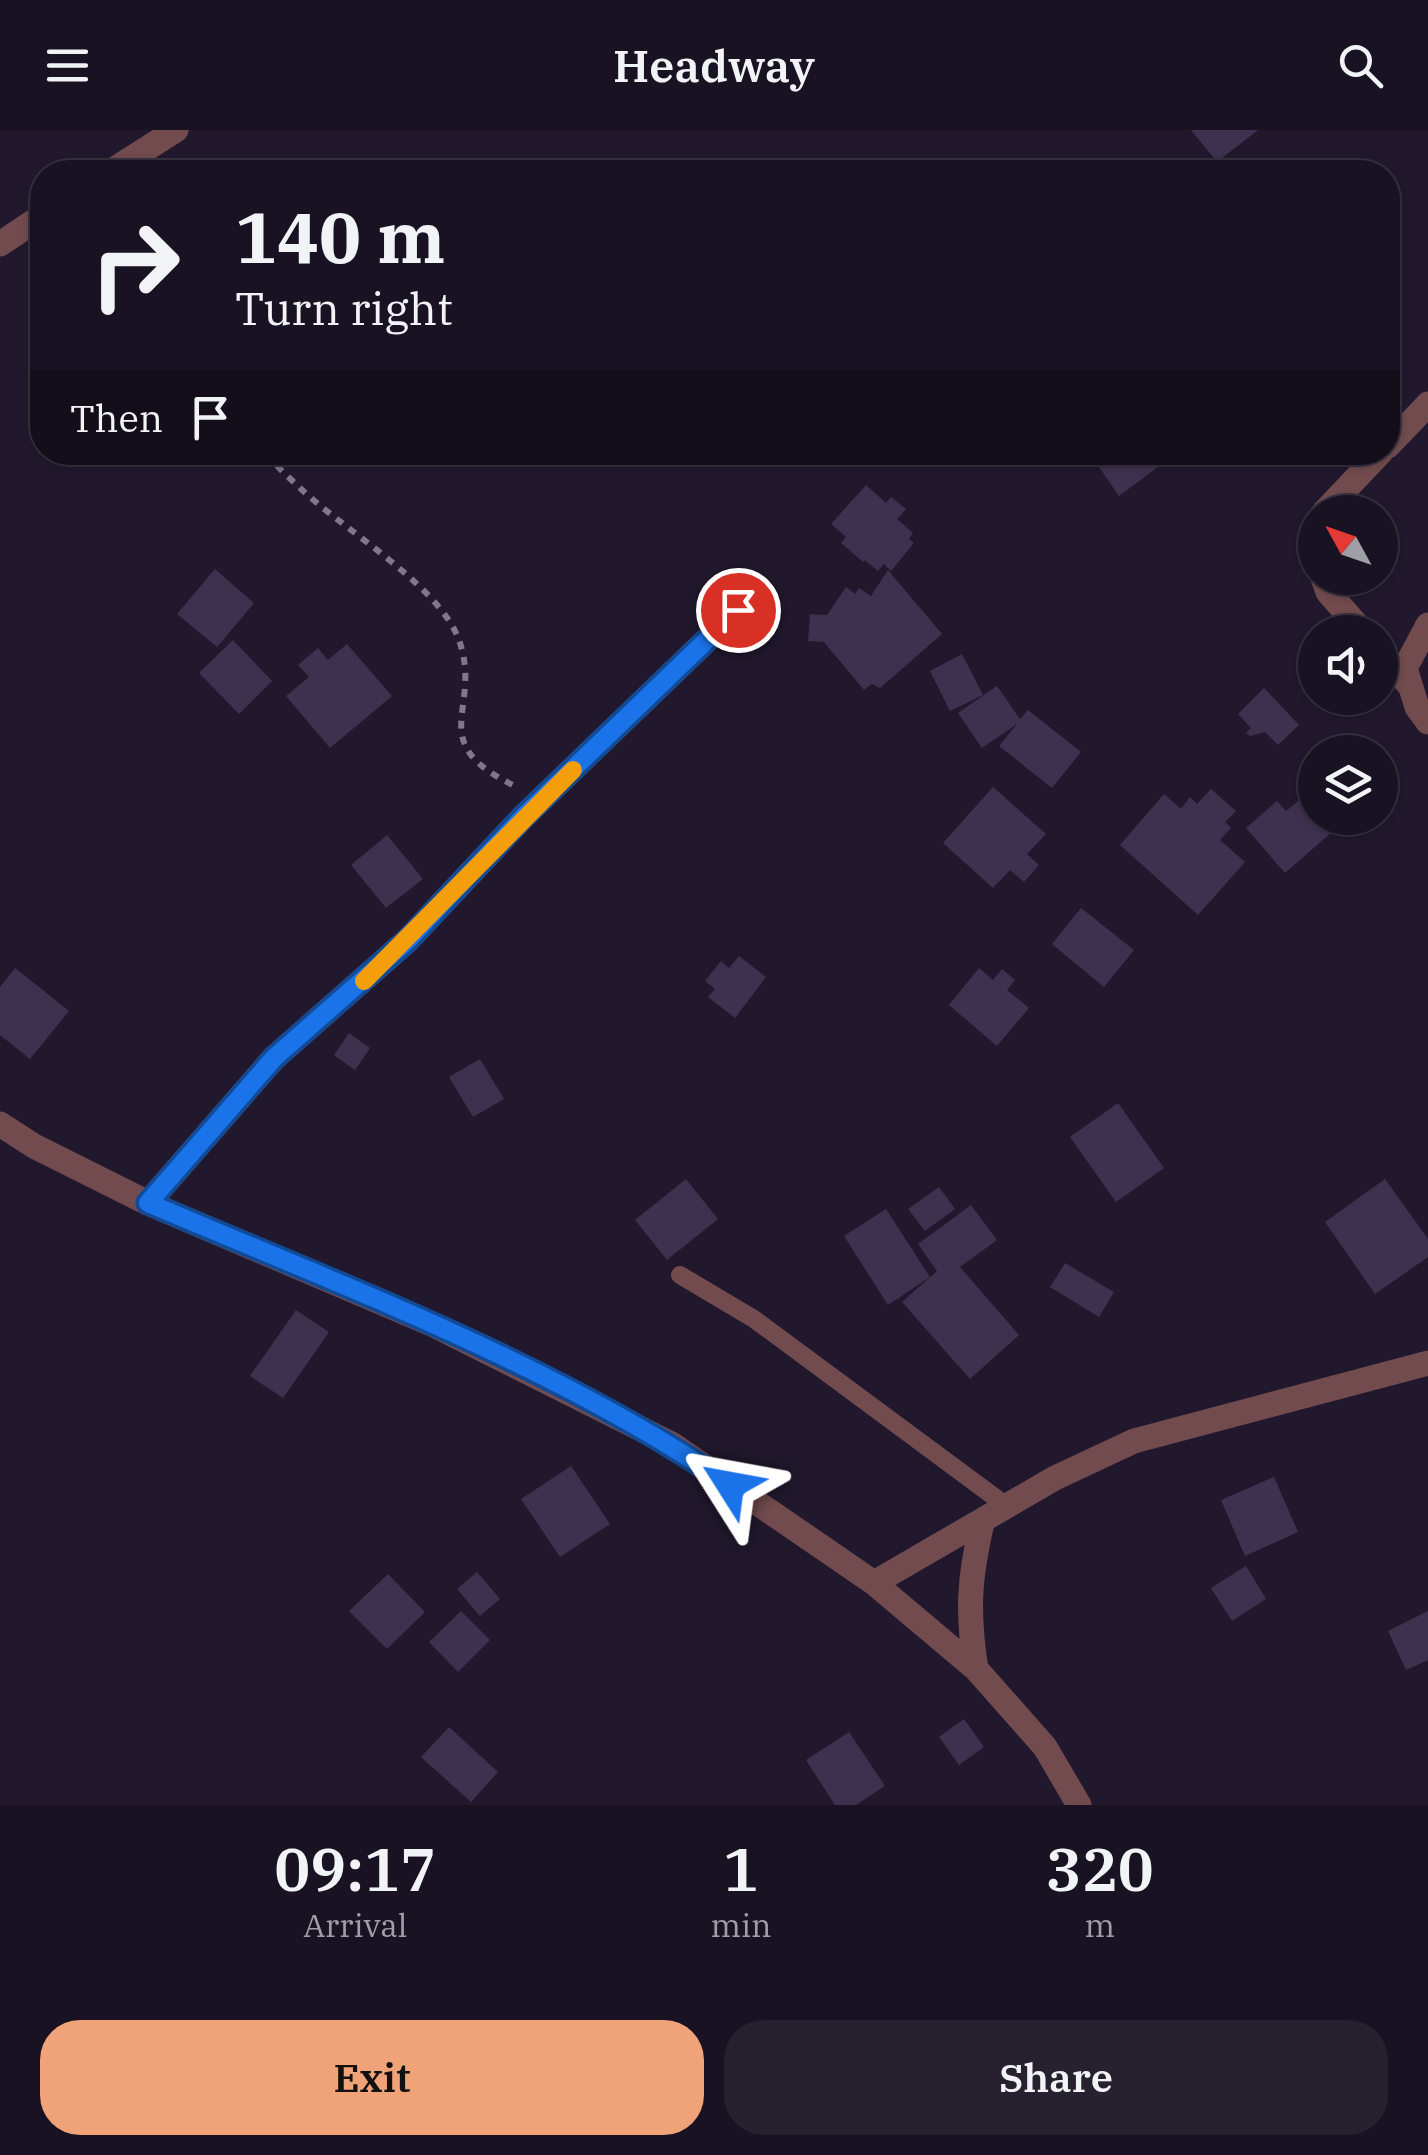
<!DOCTYPE html>
<style>
body{margin:0;font-family:"IBM Plex Serif",serif;background:#26202f;color:#f1f3f6;height:100vh;display:flex;flex-direction:column;font-size:38px;white-space:nowrap}
*{box-sizing:border-box;margin:0}
p{font-size:32px;color:#9f9ea5}
.icon{flex:none;width:55px;height:55px;fill:none;stroke:currentColor;stroke-width:2;stroke-linecap:round;stroke-linejoin:round}
.map{position:relative;height:1675px;overflow:hidden}
.details{display:flex;flex-direction:column;background:#191222;flex:1}
.details>*{flex:none}
.hud{position:absolute;left:30px;top:30px;width:1370px;height:305px;border-radius:40px;box-shadow:0 2px 8px #0004,0 0 0 2px #373240;background:#191222;color:#f1f3f6;overflow:hidden}
.needle{width:65px;rotate:310deg}
.tools{position:absolute;left:1298px;top:365px;display:grid;gap:20px}
.tools a{display:grid;place-items:center;width:100px;height:100px;border-radius:50%;background:#191222;box-shadow:0 2px 8px #0004,0 0 0 2px #373240;font-size:50px}
.pin{position:absolute;display:grid;place-items:center;width:85px;height:85px;color:#fff;margin:-42px;border:5px solid #fff;border-radius:50%;box-shadow:0 2px 10px #0007}
.me{position:absolute;width:110px;margin:-55px;rotate:304deg;stroke-linejoin:round;filter:drop-shadow(0 0 8px #0008)}
.turn{display:flex;align-items:center;gap:35px;height:210px;padding:0 40px;font-size:45px}
.turn .icon{width:130px;height:130px;stroke-width:2.5}
.turn b{display:block;font-size:70px;line-height:85px}
.then{display:flex;align-items:center;height:95px;padding:0 40px;background:#0003;gap:20px;font-size:38px}
.eta{display:flex;justify-content:space-evenly;align-items:center;height:170px;text-align:center}
.eta b{font-size:60px;font-weight:600;line-height:70px}
.action{display:flex;gap:20px;margin-top:auto;padding:20px 40px}
.action a{flex:1;height:115px;border-radius:40px;background:#f0a279;color:#111;font-size:40px;font-weight:600;line-height:115px;text-align:center}
.action a+a{background:#26202f;color:#f1f3f6}
header{display:flex;justify-content:space-between;align-items:center;height:130px;padding:0 40px;background:#191222;font-size:45px;font-weight:600}
.map>svg:first-child{display:block}
.building{fill:#3e314f}
.lines{fill:none;stroke-linecap:round;stroke-linejoin:round}
.path{stroke:#80788a;stroke-width:6;stroke-dasharray:8 8;stroke-linecap:butt}
.lane{stroke:#714b4e;stroke-width:18}
.street{stroke:#714b4e;stroke-width:25}
.route-casing{stroke:#114b97;stroke-width:25}
.route{stroke:#1a73e8;stroke-width:18}
.slow{stroke:#f59e0b;stroke-width:18}
</style>
<header><svg class="icon" aria-label="menu" viewBox="0 0 24 24"><path d="M4 6h16M4 12h16M4 18h16"/></svg>Headway<svg class="icon" aria-label="search" viewBox="0 0 24 24"><circle cx="10" cy="10" r="6"/><path d="M15 15l6 6"/></svg></header>
<div class="map">
<svg width="1428" height="1675" viewBox="0 0 1428 1675">
<rect width="100%" height="100%" fill="#21182d"/>
<!-- building -->
<path class="building" d="M1191,0H1258L1217,32Z
M1098,322H1178L1119,366L1092,327Z
M866,355L886,373L891,367L906,379L897,389L913,403L909,409L914,413L891,441L884,434L878,441L865,430L863,432L841,413L846,407L831,394Z
M215,439L254,473L217,517L177,484Z
M888,440L942,504L880,558L872,554L864,560L824,512L808,511L810,484L827,485L846,457L855,464L859,458L871,466Z
M233,510L272,551L239,584L199,543Z
M347,514L392,566L330,618L286,566L309,547L298,535L318,518L328,530Z
M962,524L983,565L950,581L930,541Z
M997,556L1020,589L1028,580L1081,622L1052,658L999,616L1017,594L982,618L958,583Z
M1264,558L1299,595L1278,615L1265,602L1250,606L1246,603L1251,598L1238,584Z
M1315,635V688H1348L1285,743L1246,698L1277,671L1286,681L1314,658L1303,645Z
M993,657L1046,704L1027,724L1039,735L1024,752L1010,740L993,758L943,713Z
M1211,659L1236,681L1225,692L1231,698L1220,710L1245,732L1198,785L1120,715L1164,664L1181,679L1190,667L1197,674Z
M387,705L423,749L386,778L351,735Z
M1081,778L1134,820L1104,857L1052,814Z
M739,826L766,847L735,888L708,867L715,859L705,851L721,831L729,838Z
M15,838L69,881L30,929L0,905V857Z
M979,838L993,850L1002,839L1015,850L1007,860L1029,878L997,916L949,875Z
M349,903L370,918L355,940L334,925Z
M480,929L504,969L473,987L449,947Z
M1118,973L1164,1038L1116,1072L1070,1007Z
M686,1049L718,1089L667,1130L635,1090Z
M1385,1049L1428,1109V1127L1375,1164L1325,1092Z
M939,1057L955,1079L925,1101L908,1079Z
M971,1075L997,1110L960,1137L1019,1205L970,1249L902,1172L937,1141L918,1114Z
M886,1079L930,1147L888,1175L844,1106Z
M1065,1133L1114,1162L1099,1187L1050,1157Z
M296,1180L329,1202L283,1268L250,1246Z
M571,1336L610,1394L560,1427L521,1369Z
M1274,1347L1298,1402L1245,1426L1221,1370Z
M1246,1436L1266,1469L1232,1491L1211,1458Z
M477,1442L500,1469L480,1486L457,1459Z
M388,1444L425,1482L387,1519L349,1481Z
M461,1481L490,1510L458,1542L429,1512Z
M1428,1481V1530L1406,1540L1388,1501Z
M964,1589L984,1617L959,1635L939,1607Z
M449,1597L498,1642L471,1672L421,1627Z
M849,1602L885,1656L856,1675H835L806,1630Z"/>
<g class="lines">
<!-- path -->
<path class="path" d="M268,322C274,336 288,346 299,357C342,399 439,455 459,510C484,581 420,612 519,658"/>
<!-- lane -->
<path class="lane" d="M680,1145L754,1189L1008,1377"/>
<!-- street -->
<path class="street" d="M110,42L176,0
M0,114L42,86
M1388,316L1428,274
M1324,382L1381,322
M1323,448L1328,462L1363,502
M1428,495L1405,538L1417,577L1428,592
M1380,521L1410,556
M0,994L34,1016L148,1073L434,1195L673,1315L874,1453L976,1539L1045,1617L1079,1675
M148,1073L274,928L408,810L523,687L738,480
M874,1453L1055,1348L1134,1311L1428,1233
M976,1539C967,1482 969,1449 982,1393"/>
</g>
<g class="lines">
<!-- route casing -->
<g class="route-casing">
<path id="route" d="M730,1355C558,1236 340,1155 148,1073L274,928L408,810L523,687L738,480"/>
</g>
<!-- route -->
<use href="#route" class="route"/>
<!-- slow -->
<path class="slow" d="M364,851L573,640"/>
</g>
</svg>
<div class="tools">
<a><svg class="needle" viewBox="-14 -14 28 28"><path d="M0-13l5 13h-10z" fill="#e53935"/><path d="M0 13l5-13h-10z" fill="#9f9ea5"/></svg></a>
<a><svg class="icon" aria-label="sound" viewBox="0 0 24 24"><path d="M4 9h4l5-4v14l-5-4H4zM17 9q2 3 0 6"/></svg></a>
<a><svg class="icon" aria-label="layers" viewBox="0 0 24 24"><path d="M12 4l9 5-9 5-9-5zM3 14l9 5 9-5"/></svg></a>
</div>
<div class="pin" style="left:738px;top:480px;background:#d93025"><svg class="icon" aria-label="arrive" viewBox="0 0 24 24"><path d="M6 21V4h12l-3 4 3 4H6"/></svg></div>
<svg class="me" style="left:730px;top:1355px" viewBox="-20 -20 40 40"><path d="M0-17L14 15 0 8-14 15z" fill="#1a73e8" stroke="#fff" stroke-width="4"/></svg>
<div class="hud">
<div class="turn"><svg class="icon" aria-label="right" viewBox="0 0 24 24"><path d="M7 20v-9h11M14 6l5 5-5 5"/></svg><div><b>140 m</b>Turn right</div></div>
<div class="then">Then<svg class="icon" aria-label="arrive" viewBox="0 0 24 24"><path d="M6 21V4h12l-3 4 3 4H6"/></svg></div>
</div>
</div>
<section class="details">
<div class="eta">
<div><b>09:17</b><p>Arrival</p></div>
<div><b>1</b><p>min</p></div>
<div><b>320</b><p>m</p></div>
</div>
<div class="action"><a>Exit</a><a>Share</a></div>
</section>
